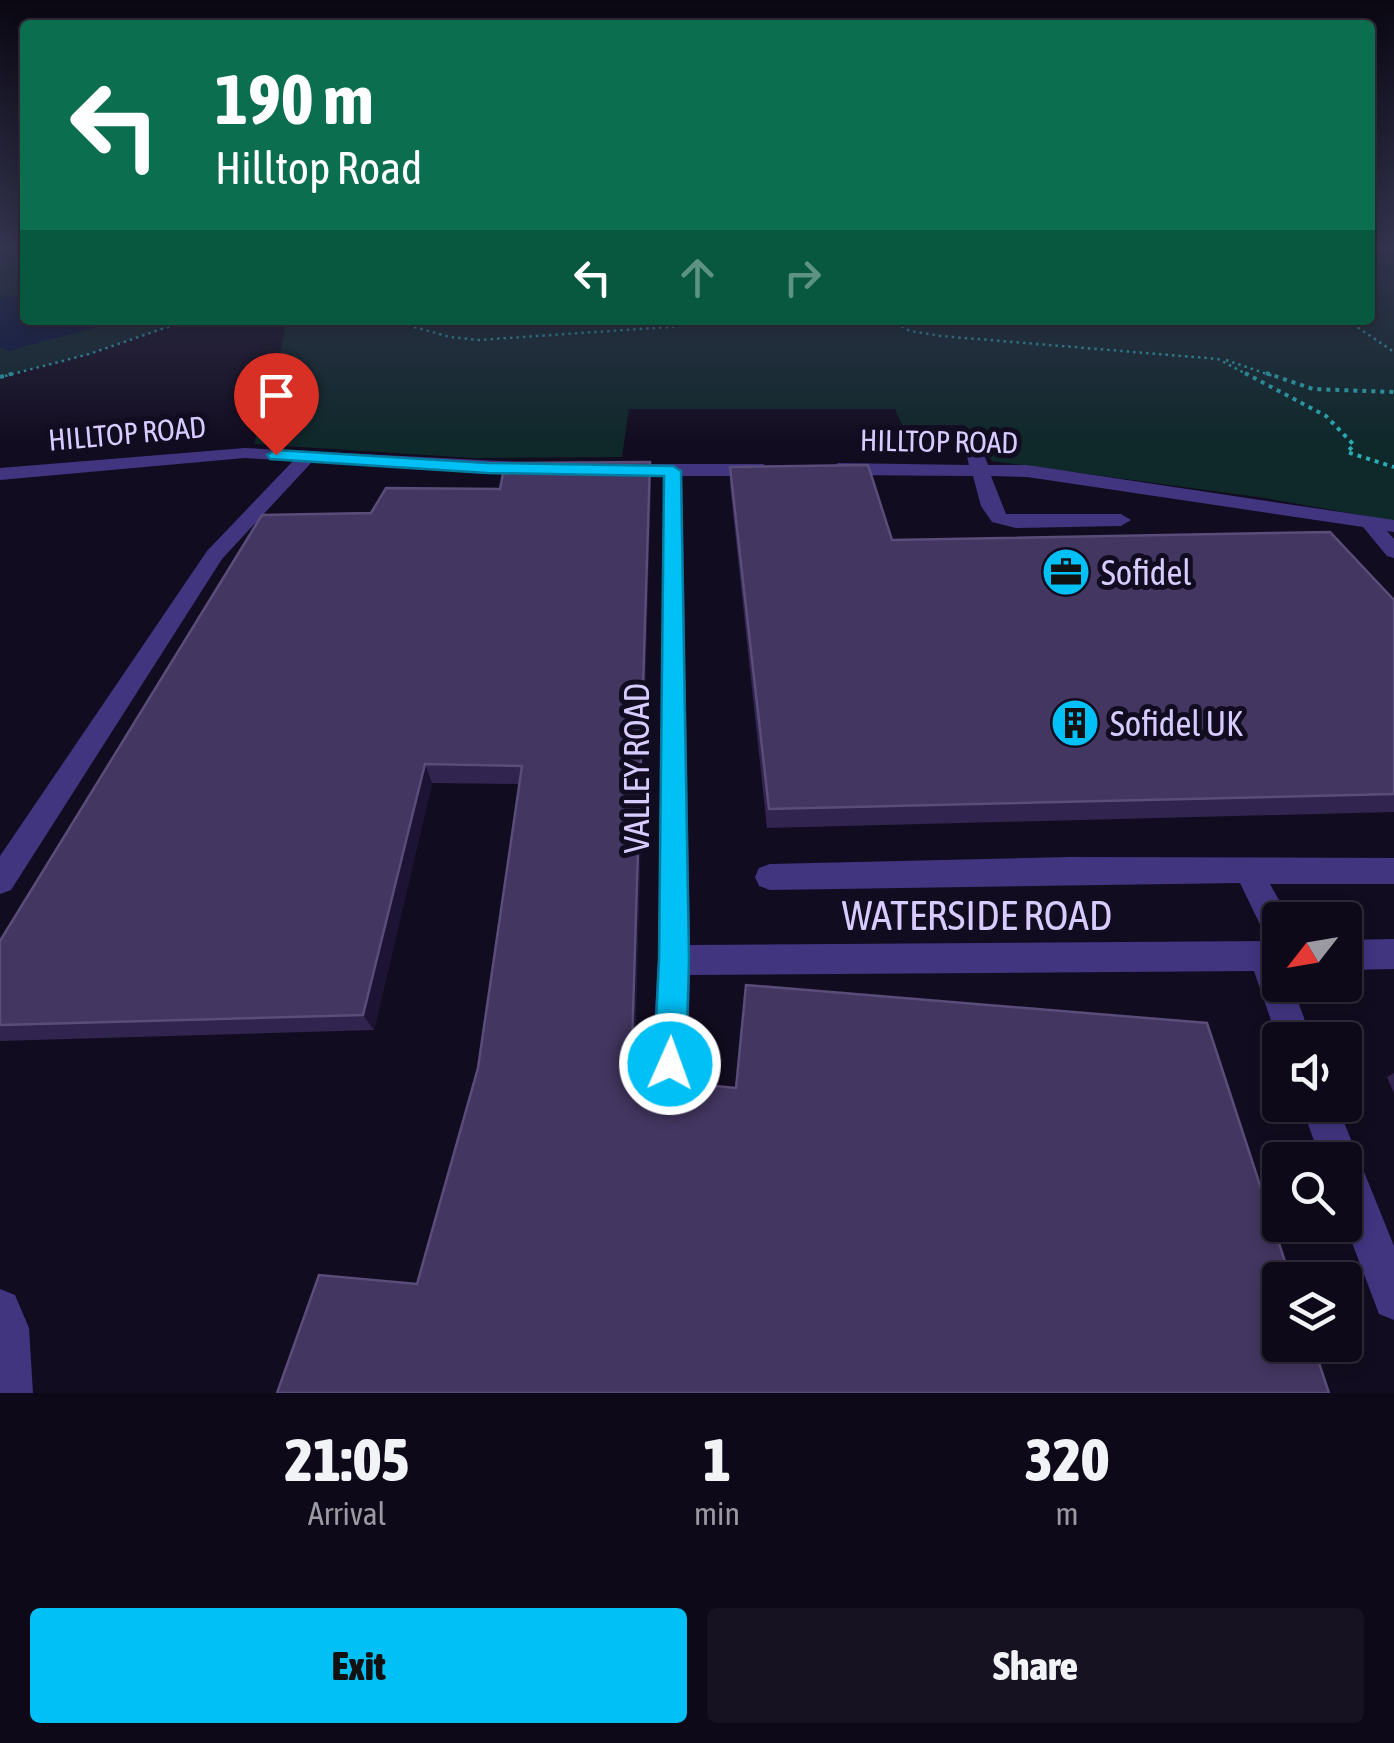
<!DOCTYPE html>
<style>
body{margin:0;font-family:"Asap Condensed",sans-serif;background:#171221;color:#f1f3f6;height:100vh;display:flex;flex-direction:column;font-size:38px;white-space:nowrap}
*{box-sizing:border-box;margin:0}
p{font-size:32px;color:#9b9aa2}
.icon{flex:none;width:55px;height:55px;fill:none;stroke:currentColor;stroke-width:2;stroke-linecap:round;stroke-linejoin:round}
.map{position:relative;height:1393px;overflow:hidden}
.side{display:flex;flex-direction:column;background:#0e0918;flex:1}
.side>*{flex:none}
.top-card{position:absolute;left:20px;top:20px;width:1355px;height:305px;border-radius:10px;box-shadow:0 5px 15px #0003,0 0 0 2px #2e2a37;background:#0b6e4f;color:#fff;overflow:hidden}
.needle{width:65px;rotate:239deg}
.tools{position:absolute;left:1262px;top:902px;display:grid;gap:20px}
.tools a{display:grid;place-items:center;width:100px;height:100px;border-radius:10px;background:#0e0918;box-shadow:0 5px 15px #0003,0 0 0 2px #2e2a37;font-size:50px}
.pin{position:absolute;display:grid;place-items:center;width:85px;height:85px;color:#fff;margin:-102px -42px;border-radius:50% 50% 50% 0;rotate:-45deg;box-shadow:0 0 10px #0007}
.pin .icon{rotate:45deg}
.me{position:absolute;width:110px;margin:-55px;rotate:2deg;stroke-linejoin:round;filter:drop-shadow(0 0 8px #0008)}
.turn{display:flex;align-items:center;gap:35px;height:210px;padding:0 30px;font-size:45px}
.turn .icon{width:130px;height:130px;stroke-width:2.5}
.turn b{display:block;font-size:70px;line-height:85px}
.lanes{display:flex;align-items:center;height:95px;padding:0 30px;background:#0003;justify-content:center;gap:50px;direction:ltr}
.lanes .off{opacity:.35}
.eta{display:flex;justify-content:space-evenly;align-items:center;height:170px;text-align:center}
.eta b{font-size:60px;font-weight:800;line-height:70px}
.primary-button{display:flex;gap:20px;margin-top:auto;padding:20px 30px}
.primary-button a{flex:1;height:115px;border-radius:10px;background:#00c0f6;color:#111;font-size:40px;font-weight:800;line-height:115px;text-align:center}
.primary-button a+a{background:#171221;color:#f1f3f6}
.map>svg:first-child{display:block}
.green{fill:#0f282a}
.water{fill:#07153d}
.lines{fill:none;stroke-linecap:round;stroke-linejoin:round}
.path-far1{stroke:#2aacb4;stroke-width:2.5;stroke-dasharray:2.5 4;stroke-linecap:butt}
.path{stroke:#2aacb4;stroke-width:4;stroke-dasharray:4 5;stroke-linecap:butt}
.minor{fill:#413580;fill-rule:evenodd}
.wall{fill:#31244e}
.shaded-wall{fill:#1d1334}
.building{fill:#433661;stroke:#5a4d7a;stroke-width:2.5}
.route{fill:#00c0f6;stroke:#007da0;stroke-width:2.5}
.labels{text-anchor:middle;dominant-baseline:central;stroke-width:10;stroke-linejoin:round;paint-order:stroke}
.far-street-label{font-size:30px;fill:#d7cbff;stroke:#120c20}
.poi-label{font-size:35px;fill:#d7cbff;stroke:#120c20;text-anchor:start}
.street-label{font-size:35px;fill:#d7cbff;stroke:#120c20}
.near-street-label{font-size:42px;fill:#d7cbff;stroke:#120c20}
</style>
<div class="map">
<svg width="1394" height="1393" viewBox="0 0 1394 1393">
<rect width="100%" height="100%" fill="#120c20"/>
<!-- green -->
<path class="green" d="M0,247H25V320H188L89,354L0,377Z
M1370,247H1394V521L1265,498L992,461L964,425H902L895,409H629L622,457L473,458L254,444L285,333L284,320H1370Z"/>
<!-- water -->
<path class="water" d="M25,295V320H124L8,351L0,347V297Z"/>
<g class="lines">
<!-- path-far1 -->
<path class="path-far1" d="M1371,247L1394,252
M389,320L450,337L479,340L770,320
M890,320L910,331L941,336L1218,359L1250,376
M1347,320L1394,352
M1226,360L1273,376
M5,376L89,354L188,320"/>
<!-- path -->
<path class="path" d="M1245,373L1326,416L1354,445L1347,452L1394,467
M1266,373L1313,389L1394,392
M0,377L15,373"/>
<!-- minor -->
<path class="minor" d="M914,428C950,431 975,425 988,465H1027L1394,520V532L1387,531L1394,539V558L1387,556L1363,527L1027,477L991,476L1006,514H1121L1131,520L1121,526L1016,528L992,522L981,506L973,476L838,475L829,469L838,463L969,465L965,449L954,442L908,437L905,433Z
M245,448L538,463L547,469L538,475L312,462L222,559L11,890L0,894V856L207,551L293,461L245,458L0,480V468Z
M618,464H763L772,470L763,476H682L690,945L1268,941L1240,883L770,890L759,886L755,877L759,868L770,864L1070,857L1394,858V884H1270L1290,920H1280V985H1292L1312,1040H1280V1046L1254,971L690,975L688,1064L683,1077L670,1082L657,1077L652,1064L658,960L664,476L611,474V466Z
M1394,939V969L1345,970V940Z
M1301,1105H1337L1394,1246V1320L1379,1314L1345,1224V1160H1321Z
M0,1289L15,1295L29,1328L33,1393H0Z"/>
</g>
<!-- wall -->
<path class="wall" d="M650,462L651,480L634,1079L736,1088L1207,1023L417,1284L478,1068L519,784L432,783L374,1030L0,1041V941L371,513Z
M730,467L892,540L1394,600V812L767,828L730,485Z
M1394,1073V1093L1387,1077Z"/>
<!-- shaded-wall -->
<path class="shaded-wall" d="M650,462L651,480L633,1093L631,1078Z
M425,764L432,783L374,1030L363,1015Z"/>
<!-- building -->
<path class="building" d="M650,462L631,1078L736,1088L746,985L1207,1023L1291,1280H1280V1345H1313L1329,1393H277L319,1275L417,1284L478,1068L522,766L425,764L363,1015L0,1025V941L262,515L371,513L386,488L500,489L505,463Z
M868,465L892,540L1330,532L1394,600V794L769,809L730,467Z"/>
<!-- sky -->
<linearGradient id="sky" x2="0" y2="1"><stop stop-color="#0a0712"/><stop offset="0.56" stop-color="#33344e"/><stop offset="1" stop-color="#33344e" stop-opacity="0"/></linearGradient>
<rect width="1394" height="442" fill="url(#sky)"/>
<!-- route -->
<path class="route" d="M276,450L487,463L673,466L681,471L689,960L686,1064L681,1075L670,1080L658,1075L654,1064L659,960L664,476L487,473L270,459L267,455Z"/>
<!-- icons -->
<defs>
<g id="office-disc" transform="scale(2.5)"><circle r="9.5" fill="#00c0f6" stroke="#120c20"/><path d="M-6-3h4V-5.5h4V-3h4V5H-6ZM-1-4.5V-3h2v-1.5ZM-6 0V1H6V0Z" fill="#111"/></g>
<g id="building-disc" transform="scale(2.5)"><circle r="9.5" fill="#00c0f6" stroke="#120c20"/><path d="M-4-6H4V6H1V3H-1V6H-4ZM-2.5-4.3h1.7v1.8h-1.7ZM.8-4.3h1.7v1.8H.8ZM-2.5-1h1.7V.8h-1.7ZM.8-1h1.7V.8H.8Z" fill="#111"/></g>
</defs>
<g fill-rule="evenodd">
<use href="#office-disc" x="1066" y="572"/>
<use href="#building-disc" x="1075" y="723"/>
</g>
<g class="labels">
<!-- far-street labels -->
<g class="far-street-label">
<text transform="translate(127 433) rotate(-5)">HILLTOP ROAD</text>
<text transform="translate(939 441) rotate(1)">HILLTOP ROAD</text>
</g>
<!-- poi labels -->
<g class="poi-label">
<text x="1101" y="572">Sofidel</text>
<text x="1110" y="723">Sofidel UK</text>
</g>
<!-- street labels -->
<g class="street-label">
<text transform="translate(636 768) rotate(-90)">VALLEY ROAD</text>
</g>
<!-- near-street labels -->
<g class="near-street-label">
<text x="977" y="915">WATERSIDE ROAD</text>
</g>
</g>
</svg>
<div class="tools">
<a><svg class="needle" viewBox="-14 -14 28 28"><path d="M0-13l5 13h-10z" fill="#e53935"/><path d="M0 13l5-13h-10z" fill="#9b9aa2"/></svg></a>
<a><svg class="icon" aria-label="sound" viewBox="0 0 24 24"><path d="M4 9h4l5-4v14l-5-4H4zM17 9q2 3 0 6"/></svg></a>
<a><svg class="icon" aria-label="search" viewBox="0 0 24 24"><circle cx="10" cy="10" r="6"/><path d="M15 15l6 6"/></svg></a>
<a><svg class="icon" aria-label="layers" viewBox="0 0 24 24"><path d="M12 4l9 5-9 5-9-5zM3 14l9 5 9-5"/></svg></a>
</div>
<div class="pin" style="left:276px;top:455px;background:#d93025"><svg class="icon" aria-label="arrive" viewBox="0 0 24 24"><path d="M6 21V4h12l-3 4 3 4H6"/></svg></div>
<svg class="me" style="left:670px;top:1064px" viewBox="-20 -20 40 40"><circle r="17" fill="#00c0f6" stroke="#fff" stroke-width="3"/><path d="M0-11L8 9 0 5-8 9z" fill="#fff"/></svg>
<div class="top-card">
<div class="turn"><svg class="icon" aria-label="left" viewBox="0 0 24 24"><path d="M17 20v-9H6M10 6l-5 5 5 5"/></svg><div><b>190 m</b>Hilltop Road</div></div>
<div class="lanes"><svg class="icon" aria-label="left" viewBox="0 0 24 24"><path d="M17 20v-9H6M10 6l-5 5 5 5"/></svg><svg class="icon off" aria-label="ahead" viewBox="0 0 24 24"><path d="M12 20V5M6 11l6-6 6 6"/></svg><svg class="icon off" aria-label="right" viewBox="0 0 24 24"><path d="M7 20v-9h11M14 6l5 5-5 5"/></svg></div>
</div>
</div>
<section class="side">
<div class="eta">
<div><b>21:05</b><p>Arrival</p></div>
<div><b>1</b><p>min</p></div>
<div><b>320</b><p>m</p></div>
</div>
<div class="primary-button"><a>Exit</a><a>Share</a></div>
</section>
